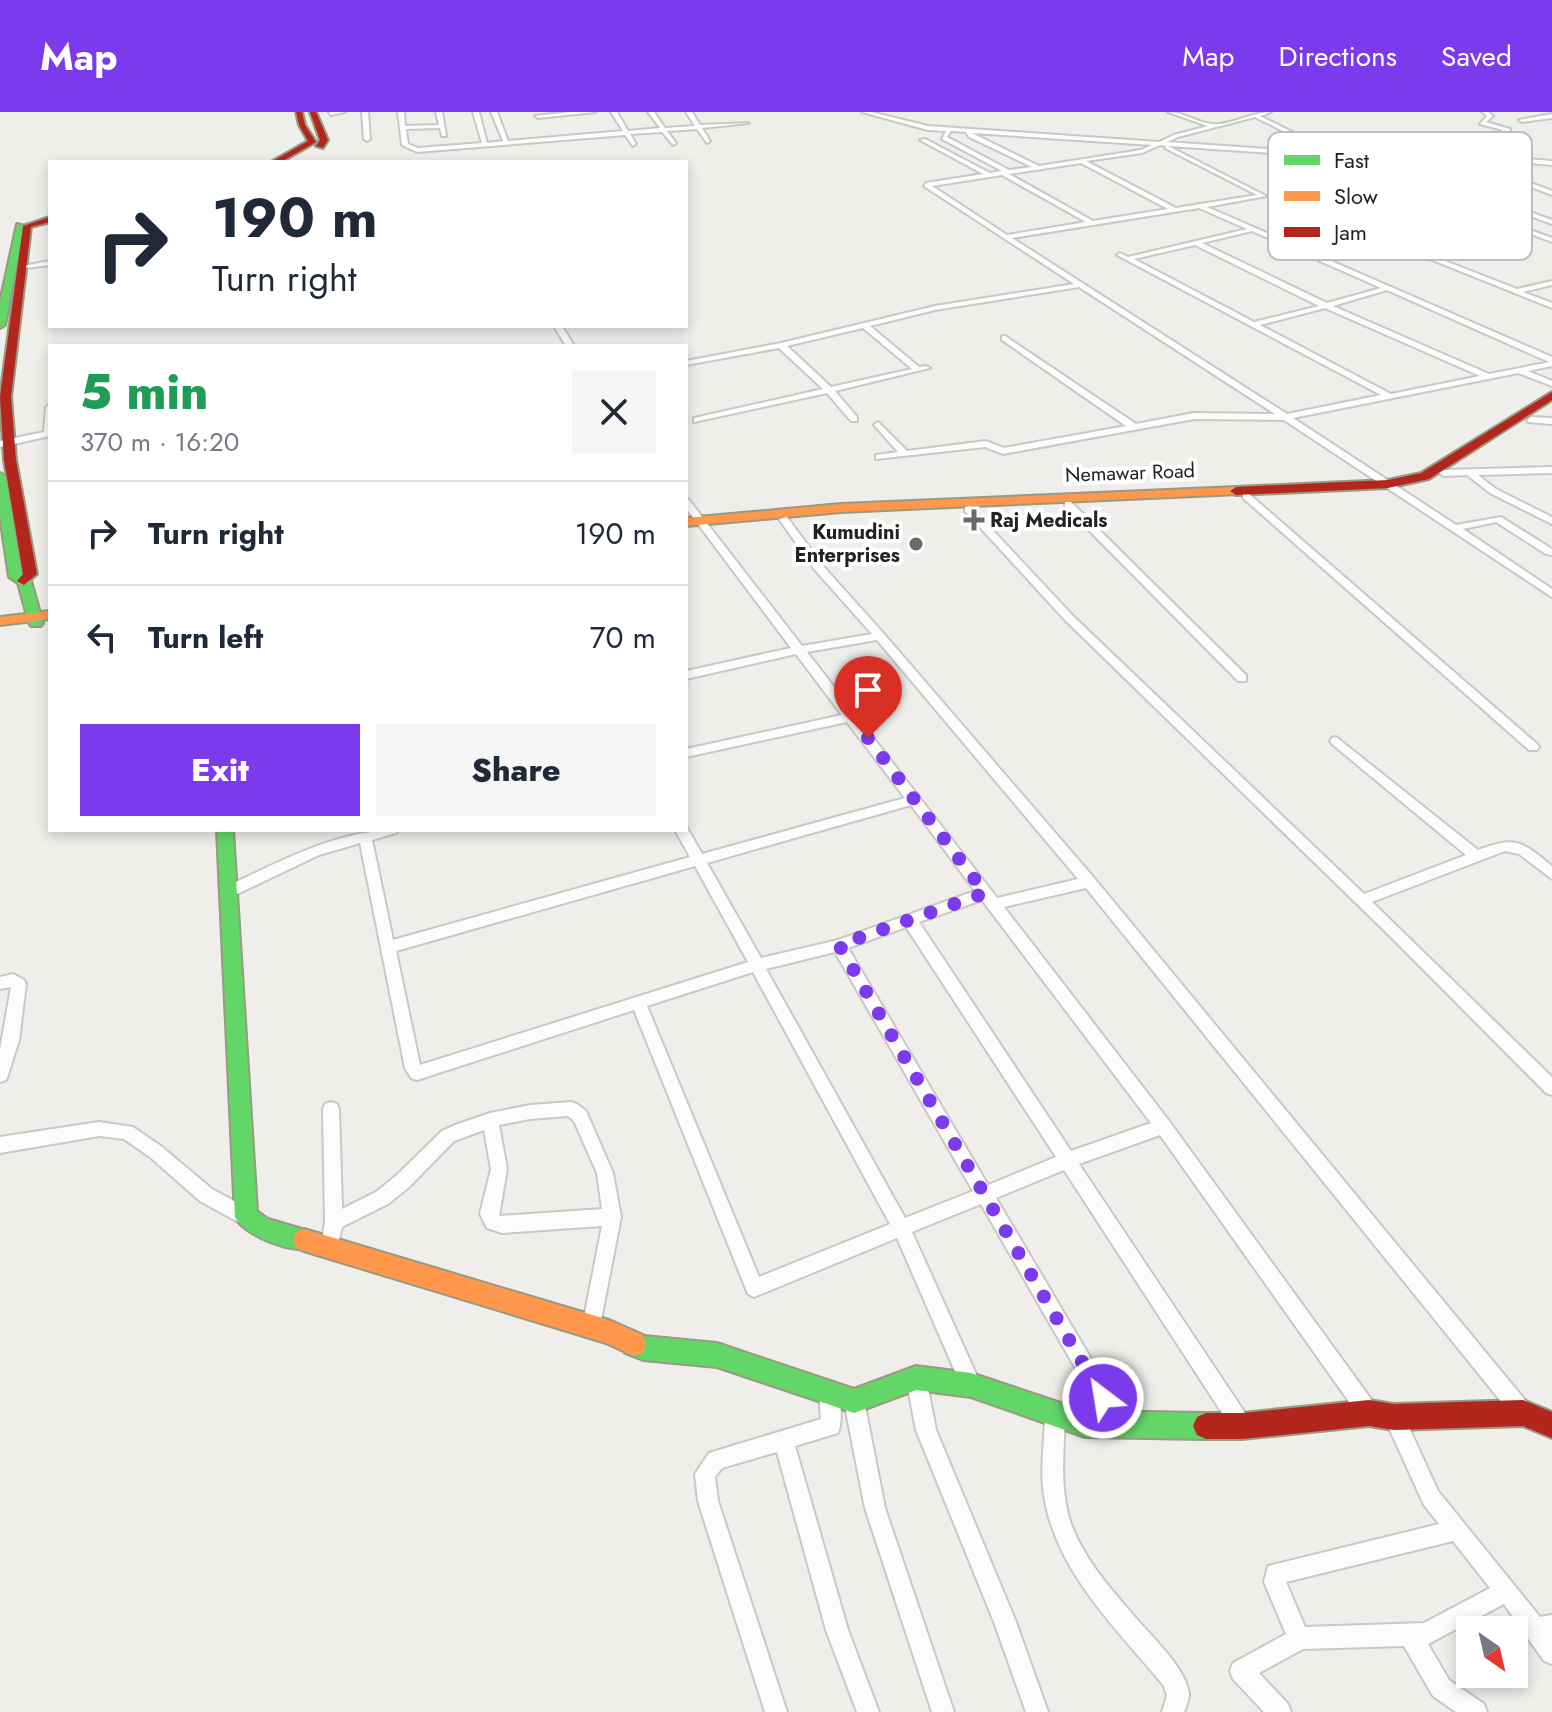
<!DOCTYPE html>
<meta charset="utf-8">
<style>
body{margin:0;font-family:Jost,sans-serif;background:#f6f6f7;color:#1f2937;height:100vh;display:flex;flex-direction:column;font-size:30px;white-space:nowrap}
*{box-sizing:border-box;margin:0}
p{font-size:26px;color:#747a83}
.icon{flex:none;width:44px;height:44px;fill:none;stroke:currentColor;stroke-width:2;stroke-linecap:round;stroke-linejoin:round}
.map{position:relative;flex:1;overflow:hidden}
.sheet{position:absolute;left:48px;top:232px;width:640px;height:488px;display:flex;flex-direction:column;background:#fff;border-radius:0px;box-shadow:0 4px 12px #0003}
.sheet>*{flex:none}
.guide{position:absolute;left:48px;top:48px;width:640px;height:168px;border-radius:0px;box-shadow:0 4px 12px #0003;background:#fff;color:#1f2937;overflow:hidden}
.needle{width:52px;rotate:146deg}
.fabs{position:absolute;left:1456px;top:1504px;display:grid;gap:16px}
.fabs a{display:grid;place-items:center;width:72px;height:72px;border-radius:0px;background:#fff;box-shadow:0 4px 12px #0003;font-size:40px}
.pin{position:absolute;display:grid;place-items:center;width:68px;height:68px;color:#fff;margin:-82px -34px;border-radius:50% 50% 50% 0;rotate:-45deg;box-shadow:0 0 8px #0007}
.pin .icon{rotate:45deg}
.me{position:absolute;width:88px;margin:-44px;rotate:329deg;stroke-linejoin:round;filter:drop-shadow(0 0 6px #0008)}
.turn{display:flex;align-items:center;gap:28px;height:168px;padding:0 32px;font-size:36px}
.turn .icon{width:104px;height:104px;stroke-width:2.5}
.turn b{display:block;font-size:56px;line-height:68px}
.round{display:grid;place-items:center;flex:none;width:84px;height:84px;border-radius:0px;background:#f6f6f7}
.head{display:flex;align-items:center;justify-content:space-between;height:136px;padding:0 32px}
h1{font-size:48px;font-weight:800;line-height:60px;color:#1e9e55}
.button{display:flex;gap:16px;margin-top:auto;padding:16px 32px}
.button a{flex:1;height:92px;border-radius:0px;background:#7c3aed;color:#fff;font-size:32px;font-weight:800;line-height:92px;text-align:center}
.button a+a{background:#f6f6f7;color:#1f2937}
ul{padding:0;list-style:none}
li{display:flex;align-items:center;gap:24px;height:104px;padding:0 32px;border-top:2px solid #e0e1e3}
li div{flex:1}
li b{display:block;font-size:30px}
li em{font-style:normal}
header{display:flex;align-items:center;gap:48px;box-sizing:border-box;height:112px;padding:0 40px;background:#7c3aed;color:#fff}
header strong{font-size:38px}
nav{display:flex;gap:44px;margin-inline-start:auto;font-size:28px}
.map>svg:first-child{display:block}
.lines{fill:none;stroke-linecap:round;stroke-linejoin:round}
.street-casing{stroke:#c9c8c7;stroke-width:4}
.fast-casing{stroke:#999a82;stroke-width:4}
.slow-casing{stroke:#999a82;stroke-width:4}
.jam-casing{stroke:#999a82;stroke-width:4}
.street{fill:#fdfcfc;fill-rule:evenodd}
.fast{fill:#63d668;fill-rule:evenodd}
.slow{fill:#ff974d;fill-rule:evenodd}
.jam{fill:#b3261e;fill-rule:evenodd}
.route{stroke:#7c3aed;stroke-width:14;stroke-dasharray:0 25.2}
.poi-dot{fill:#6a6968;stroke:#fff;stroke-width:3}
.labels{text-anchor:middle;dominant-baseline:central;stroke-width:8;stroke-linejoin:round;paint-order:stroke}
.far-street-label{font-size:20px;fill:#222;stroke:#fff}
.far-poi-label{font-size:20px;font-weight:bold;fill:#222;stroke:#fff;text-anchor:start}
.key{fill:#fff;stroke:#bdbdbd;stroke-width:2}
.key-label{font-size:22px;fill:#222}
</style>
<header>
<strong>Map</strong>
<nav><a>Map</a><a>Directions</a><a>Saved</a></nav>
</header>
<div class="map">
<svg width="1552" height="1600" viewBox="0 0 1552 1600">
<rect width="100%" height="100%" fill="#f0eeeb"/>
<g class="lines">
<!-- street casing -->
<g class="street-casing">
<path id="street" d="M329,0H345L331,3Z
M362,0H368L370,27L367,29L364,27Z
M398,0H404L405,14L439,13L436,0H442L446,24H442L440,16L406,17L408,32L418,36L482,31L473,0H479L487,31L503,29L491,0H497L508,29L623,19L611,0H617L628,19L660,16L648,0H654L665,16L695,14L686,0H692L700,13L749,11L702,16L710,29L707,31L697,17L667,19L676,31L673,33L662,20L630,22L636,32L633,34L625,23L417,40L402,33Z
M571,0H595L538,6L535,4Z
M862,0H871L928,14L1159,30L1174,23L1208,14L1168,0C1184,0 1197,11 1213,12C1230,14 1252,0 1271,0L1260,4L1335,41L1349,42L1447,41L1503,18L1480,12L1487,4L1482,0H1488L1493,4L1486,10L1510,17V19L1454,41L1552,49V53L1464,46L1552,79V83L1451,45L1349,46L1168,34L1266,84L1207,95L1552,245V254L1528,259L1552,269V274L1518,261L1293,306L1456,413L1501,405L1552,437V443L1546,442L1496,410L1463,417L1552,477V485L1284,308L1194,307L1003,342L985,335L876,347V343L898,340L874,313L878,310L907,339L986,329L1004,336L1126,314L1002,228V224H1005L1136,312L1194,301L1275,302L1079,175L935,198L870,214L919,255L926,254L930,256L835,279L857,305V309H851L827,281L694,310V306L823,277L779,236L686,253V249L781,231L935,194L1074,172L924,74L926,71L983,62L920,28L925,27L990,61L1002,59L942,27L946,19L928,18ZM1255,5L1327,41L1167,30L1178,25ZM951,19L966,20L969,25L1032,55L1009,58L947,25ZM972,21L1152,33L1141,38L1039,54ZM1160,33L1166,34L1165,36L1257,83L1176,96L1086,49L1142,41ZM1081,51L1168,97L1093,109L1009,62ZM1002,63L1086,110L1007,123L932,74ZM1199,96L1247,117L1128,145L1120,141L1117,143L1381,283L1287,302L1012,126ZM1252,119L1381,176L1327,191L1202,131ZM1195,133L1319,194L1254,210L1134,147ZM1387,178L1549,250H1550L1489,262L1333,194ZM1325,196L1480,264L1391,282L1260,213ZM863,216L912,257L831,275L787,234Z
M1552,2V6L1522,10L1519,8Z
M1378,62L1552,126V130L1517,117L1417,138L1517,177L1552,169V173L1523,180L1552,191V196L1275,85L1280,84L1318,98L1413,79L1376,65ZM1418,81L1510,115L1412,135L1324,101Z
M1486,84L1552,108V112L1484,87Z
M50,149V153L26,156L23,154Z
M554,214H562L574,234H566Z
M50,292V324L0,335V329L44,320L46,295Z
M1531,305L1552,306V312L1528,310L1527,308Z
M1552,355V361L1478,363L1496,377L1552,405V412L1490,381L1467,363L1444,364L1439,361L1444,358Z
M1243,382H1249L1537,632L1539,635L1537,638H1529L1243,386Z
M686,387L689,388L802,534L872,522L815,458L779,407L787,405L823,454L884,522L1094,766L1530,1294L1533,1301L1530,1308L1523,1311L1516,1308L1086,776L1004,795L1169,1009L1376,1294L1379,1301L1376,1308L1369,1311L1362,1308L1160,1023L1079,1052L1249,1307L1252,1314L1249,1321L1242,1324L1235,1321L1064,1058L996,1086L1125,1304L1128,1311L1125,1318L1118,1321L1111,1318L981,1092L912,1120L981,1273L978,1280L971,1283L964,1280L897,1126L754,1185L748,1182L634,898L417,968L411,966L405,956L360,731L319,743L235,783H225L223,779L225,775C280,750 336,718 398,718L396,721L372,728L393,828L690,745L675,718H686V714L702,742L905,686L847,610L686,645V637L842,603L796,542L686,567V559L791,536L686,396ZM877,528L1078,767L997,786L807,540ZM911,693L975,779L838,828L761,846L707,751ZM695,754L748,850L420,953L396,839ZM982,788L988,796L1151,1011L1071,1039L919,810ZM906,815L1056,1045L988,1073L848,836ZM835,840L973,1079L905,1106L766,857ZM753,860L890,1112L759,1165L647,894Z
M1065,390H1071L1246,563V569H1238L1065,394Z
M968,394L971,395L1073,504L1364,782L1466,743L1332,632L1330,629L1332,626L1336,625L1478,738C1517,724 1521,729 1552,754V767L1519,742L1505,739L1372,790L1552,965V983L1546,981L1391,825L1065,508L965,399V395Z
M13,862L24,868L26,872L19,928L8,963L6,968L0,970V938L11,875L0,877V865Z
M331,990L337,992L339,997L342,1097L376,1080L397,1063L442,1019L455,1013L490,1001L530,993L571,990L577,992L586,999L613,1061L621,1105L598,1223L591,1225L584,1223L582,1216L602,1114L502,1121L487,1116L480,1102L491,1057L484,1018L454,1029L409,1075L388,1092L342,1115L336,1141L330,1144L324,1141L321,1135L325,1110L323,997L325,992ZM568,1004L574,1009L597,1061L602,1097L499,1104L507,1057L499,1013L530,1007Z
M99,1010L133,1015L162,1035L212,1077L252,1099L255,1105L252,1111L246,1113L240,1111L200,1089L150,1045L124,1027L99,1024L0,1041V1025Z
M916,1256L923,1259L926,1266L936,1318L1016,1510L1048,1600H1026L994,1510L916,1318L906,1266L909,1259Z
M829,1271L836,1274C841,1287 843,1308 838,1321L795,1334L848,1518L879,1600H857L826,1518L777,1340L722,1356L715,1365L718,1389L787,1600H765L698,1389L695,1362L709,1341L821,1307L819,1281L822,1274Z
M854,1279L861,1282L864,1289L885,1396L954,1600H932L865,1396L844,1289L847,1282Z
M1055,1292L1062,1295L1065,1302C1064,1339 1059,1376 1071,1412C1083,1444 1107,1473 1129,1498C1146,1520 1186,1554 1189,1582C1189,1588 1186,1595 1184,1600H1162L1167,1584L1164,1574C1118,1518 1059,1463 1045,1389C1039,1360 1045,1330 1045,1302L1048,1295Z
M1394,1295L1401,1298L1438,1379L1540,1505L1552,1503V1552L1544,1549L1504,1492L1428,1532L1449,1568L1484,1592L1487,1600H1456L1433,1584L1404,1534L1303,1537L1259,1561L1288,1592L1291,1600H1264L1233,1567L1230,1559L1233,1551L1286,1522L1264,1470L1268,1454L1439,1412L1424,1393L1384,1305L1387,1298ZM1453,1429L1490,1476L1424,1511L1305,1515L1286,1470Z"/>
</g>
<!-- fast casing -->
<g class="fast-casing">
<path id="fast" d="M17,112L24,114L5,213L0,216V190Z
M0,361L6,365L22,463L31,469L43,511L41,514H31L29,511L18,471L9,465L0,404Z
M217,718H233L257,1099L268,1107L312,1120L315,1128L312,1136C295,1143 243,1123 235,1105Z
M634,1220L644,1224L717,1231L854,1277L916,1254L971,1261L1085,1299L1206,1301L1215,1305L1219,1314L1215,1323L1206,1327L1085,1325L971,1285L916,1278L854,1301L717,1255L643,1248L625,1241L622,1232L625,1223Z"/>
</g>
<!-- slow casing -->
<g class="slow-casing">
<path id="slow" d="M1236,375L1242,379L1240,382L841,400L686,414V406L841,392Z
M50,499V507L0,513V505Z
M304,1117L609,1208L643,1223L646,1232L643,1241L634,1244L606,1231L304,1139L296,1136L293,1128L296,1120Z"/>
</g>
<!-- jam casing -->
<g class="jam-casing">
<path id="jam" d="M296,0H302L305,13L316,30L281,50H271L308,29L299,13Z
M310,0H316L328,28L323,36L316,34L320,28Z
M50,105V110L31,115L11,285L16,348L37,462L24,473L17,469L23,462L4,348L0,285L23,114Z
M1552,280V288L1429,367L1388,376L1236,383L1230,379L1236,375L1388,368L1421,361Z
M1369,1288L1394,1292L1523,1288L1552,1300V1326L1523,1314L1394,1318L1369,1314L1242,1327H1206L1197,1323L1193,1314L1197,1305L1206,1301H1242Z"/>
</g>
<!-- street -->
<use href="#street" class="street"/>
<!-- fast -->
<use href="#fast" class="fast"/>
<!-- slow -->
<use href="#slow" class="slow"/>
<!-- jam -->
<use href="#jam" class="jam"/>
</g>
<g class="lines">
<!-- route -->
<path class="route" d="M868,626L985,781L839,833L1103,1286"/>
</g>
<!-- markers -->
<g class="poi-dot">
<path d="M970 396h8v8h8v8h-8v8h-8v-8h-8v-8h8z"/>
<circle cx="916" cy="432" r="8"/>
</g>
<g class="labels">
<!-- far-street labels -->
<g class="far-street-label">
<text transform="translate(1130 361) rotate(-2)">Nemawar Road</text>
</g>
<!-- far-poi labels -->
<g class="far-poi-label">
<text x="990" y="408">Raj Medicals</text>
<text x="900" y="420" text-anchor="end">Kumudini<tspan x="900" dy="23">Enterprises</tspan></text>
</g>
</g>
<!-- legend -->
<rect x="1268" y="20" width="264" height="128" rx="12" class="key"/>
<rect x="1284" y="43" width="36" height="10" fill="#63d668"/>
<rect x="1284" y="79" width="36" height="10" fill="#ff974d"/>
<rect x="1284" y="115" width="36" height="10" fill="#b3261e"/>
<g class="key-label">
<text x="1334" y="56">Fast</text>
<text x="1334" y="92">Slow</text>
<text x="1334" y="128">Jam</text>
</g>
</svg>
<div class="fabs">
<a><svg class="needle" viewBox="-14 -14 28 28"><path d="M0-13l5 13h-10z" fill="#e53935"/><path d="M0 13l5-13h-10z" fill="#747a83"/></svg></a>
</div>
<div class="pin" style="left:868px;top:626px;background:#d93025"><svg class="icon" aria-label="arrive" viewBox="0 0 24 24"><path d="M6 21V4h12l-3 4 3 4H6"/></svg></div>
<svg class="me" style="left:1103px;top:1286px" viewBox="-20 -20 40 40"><circle r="17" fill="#7c3aed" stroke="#fff" stroke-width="3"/><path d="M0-11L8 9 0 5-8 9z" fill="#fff"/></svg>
<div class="guide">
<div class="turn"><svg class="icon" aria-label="right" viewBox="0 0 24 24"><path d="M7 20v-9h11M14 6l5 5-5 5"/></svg><div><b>190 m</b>Turn right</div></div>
</div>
<section class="sheet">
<div class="head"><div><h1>5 min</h1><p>370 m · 16:20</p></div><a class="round"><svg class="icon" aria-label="close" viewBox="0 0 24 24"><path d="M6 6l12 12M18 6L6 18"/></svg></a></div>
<ul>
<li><svg class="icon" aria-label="right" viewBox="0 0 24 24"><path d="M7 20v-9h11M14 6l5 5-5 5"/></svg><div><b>Turn right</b></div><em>190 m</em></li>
<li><svg class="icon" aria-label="left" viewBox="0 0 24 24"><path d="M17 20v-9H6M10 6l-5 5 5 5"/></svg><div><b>Turn left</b></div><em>70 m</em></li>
</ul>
<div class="button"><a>Exit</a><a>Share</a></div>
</section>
</div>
